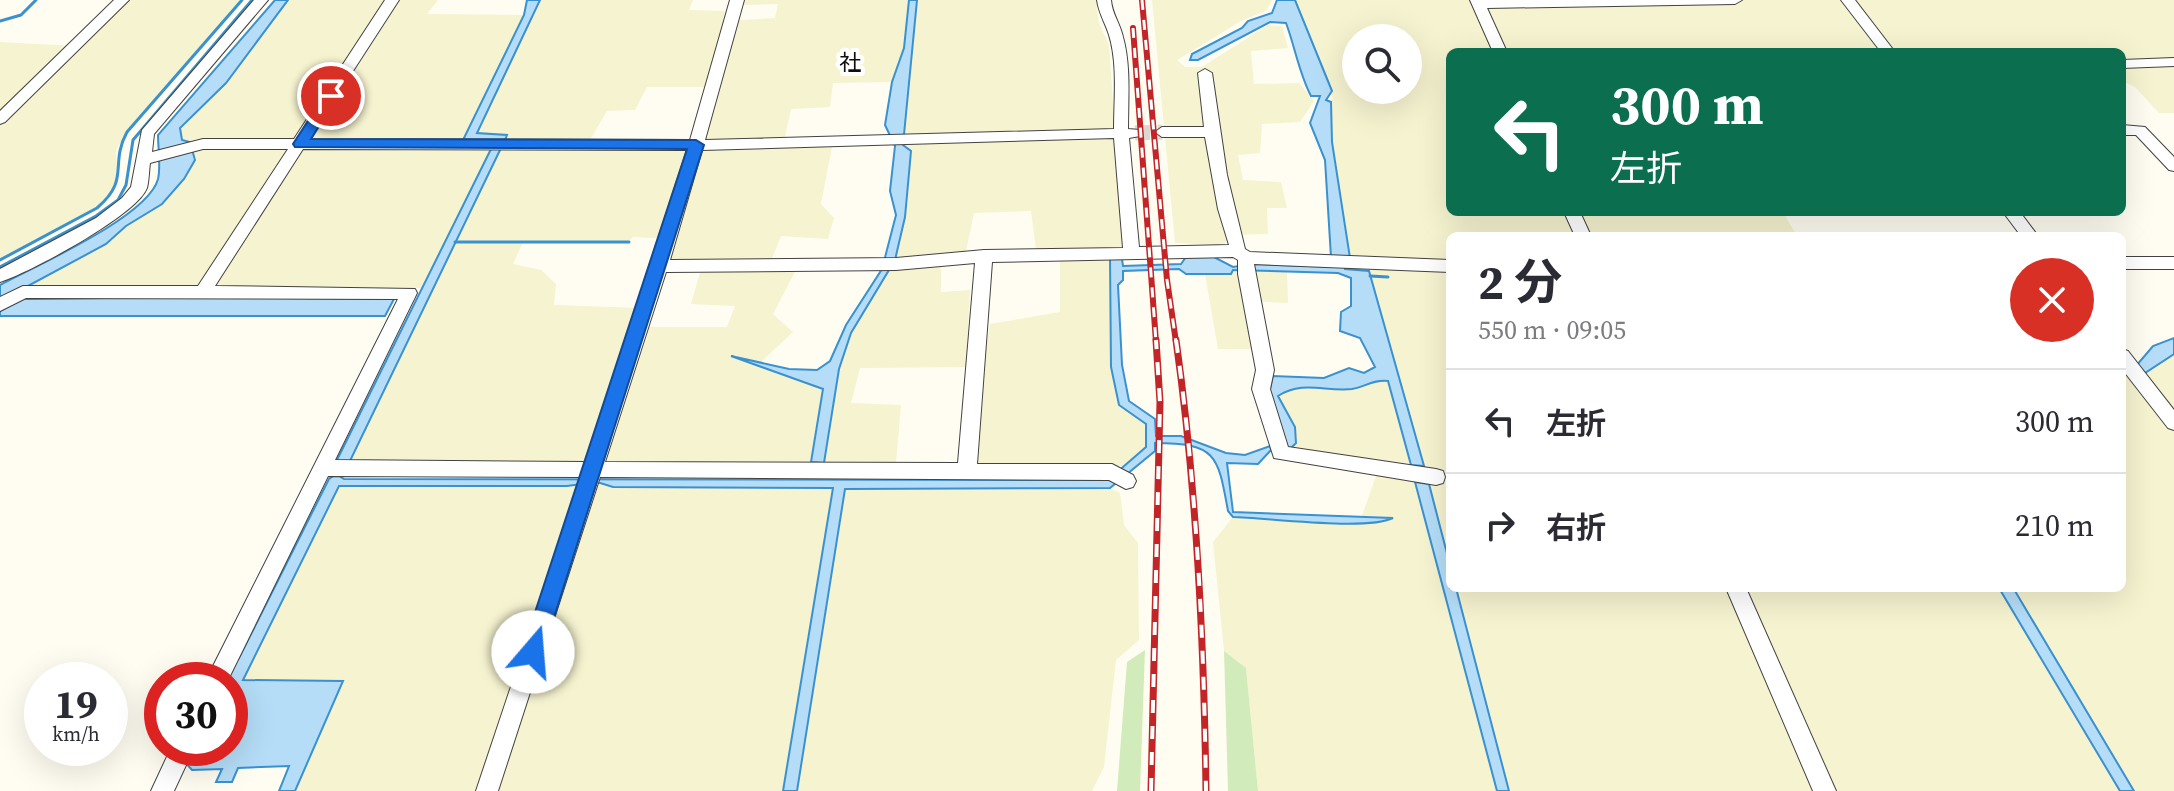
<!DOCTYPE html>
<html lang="ja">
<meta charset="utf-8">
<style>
body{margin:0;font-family:"Source Serif 4","Noto Sans JP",serif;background:#f2f2f3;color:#2b2b33;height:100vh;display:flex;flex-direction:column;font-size:30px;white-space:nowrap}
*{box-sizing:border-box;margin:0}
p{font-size:26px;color:#7c7c81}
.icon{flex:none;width:44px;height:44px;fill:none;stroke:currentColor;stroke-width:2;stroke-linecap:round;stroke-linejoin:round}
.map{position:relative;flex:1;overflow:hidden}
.panel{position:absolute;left:1446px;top:232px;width:680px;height:360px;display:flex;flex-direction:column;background:#fff;border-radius:12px;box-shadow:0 8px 32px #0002}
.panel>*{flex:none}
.guide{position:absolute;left:1446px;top:48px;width:680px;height:168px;border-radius:12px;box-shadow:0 8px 32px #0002;background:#0b6e4f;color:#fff;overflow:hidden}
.fabs{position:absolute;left:1342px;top:24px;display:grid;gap:16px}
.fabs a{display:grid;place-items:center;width:80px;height:80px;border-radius:50%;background:#fff;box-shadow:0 8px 32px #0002;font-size:40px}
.speed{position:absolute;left:24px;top:662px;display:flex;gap:16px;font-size:40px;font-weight:700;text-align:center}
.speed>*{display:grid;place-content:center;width:104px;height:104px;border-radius:50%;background:#fff;box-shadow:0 8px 32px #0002;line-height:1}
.speed small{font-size:20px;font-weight:400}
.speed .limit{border:12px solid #d22;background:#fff;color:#111}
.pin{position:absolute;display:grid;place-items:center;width:68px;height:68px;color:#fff;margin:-34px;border:4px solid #fff;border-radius:50%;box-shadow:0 2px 8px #0007}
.me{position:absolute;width:88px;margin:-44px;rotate:18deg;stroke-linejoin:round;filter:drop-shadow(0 0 6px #0008)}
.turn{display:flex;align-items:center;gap:28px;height:168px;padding:0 32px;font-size:36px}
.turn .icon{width:104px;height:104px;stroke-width:2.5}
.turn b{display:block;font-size:56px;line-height:68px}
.round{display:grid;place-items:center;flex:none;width:84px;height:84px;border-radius:42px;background:#f2f2f3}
.overview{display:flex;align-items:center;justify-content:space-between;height:136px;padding:0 32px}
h1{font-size:48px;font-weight:700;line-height:60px}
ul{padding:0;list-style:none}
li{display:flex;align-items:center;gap:24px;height:104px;padding:0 32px;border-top:2px solid #e1e1e2}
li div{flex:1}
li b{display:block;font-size:30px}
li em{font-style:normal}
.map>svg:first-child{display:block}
.farmland{fill:#f6f3d0;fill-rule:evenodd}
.green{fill:#d2ebba}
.water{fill:#b5ddf7;stroke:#3a91d0;stroke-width:2}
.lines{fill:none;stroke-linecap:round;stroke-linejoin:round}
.stream{stroke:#3a91d0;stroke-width:3}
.minor-tunnel{stroke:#dbd9cf;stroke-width:15;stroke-dasharray:15 8;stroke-linecap:butt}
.minor-casing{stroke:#424242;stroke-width:2}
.minor{fill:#fff;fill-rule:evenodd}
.rail-far1-casing{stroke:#c22428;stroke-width:6}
.rail-casing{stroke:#c22428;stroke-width:7}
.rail-far1{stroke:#fff;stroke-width:3;stroke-dasharray:10;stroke-linecap:butt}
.rail{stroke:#fff;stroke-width:4;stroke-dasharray:13;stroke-linecap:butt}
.route{fill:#1a73e8;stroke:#114b97;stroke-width:2}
.labels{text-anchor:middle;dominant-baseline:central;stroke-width:8;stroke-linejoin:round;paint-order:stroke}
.far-neighbourhood-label{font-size:22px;fill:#0f0f0f;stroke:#fff}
</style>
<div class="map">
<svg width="2174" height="791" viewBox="0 0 2174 791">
<rect width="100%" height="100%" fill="#fffdf1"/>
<!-- farmland -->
<path class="farmland" d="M122,0H242L127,132L116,150L118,183L110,196L97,208L0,260V42L75,46Z
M288,0H438L427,14L524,15L463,139L491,149L422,288H23L106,244L126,226L162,204L182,140L180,128L226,83Z
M540,0H693L689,10L725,11L723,21L775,18L778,4L741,5L742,0H909L904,48L892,82L833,83L830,107L791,109L784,141L705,140L719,87H647L635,110L607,111L590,140H505L507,135L477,133Z
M917,0H1096L1099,23L1109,45L1123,247L1036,250L1031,211L974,213L966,251L895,260L905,217L903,146Z
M1152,0H1272L1266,11L1241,21L1177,60L1185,67H1202L1268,25L1282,26L1288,48L1251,51L1254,84L1299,83L1314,101L1300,122L1262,124L1260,153L1238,155L1243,180L1281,182L1287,208H1267L1268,234L1231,235L1224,245L1175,243Z
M1295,0H2174V113H2159L2135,87L2122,81V52H1450V212H1783L1797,236H1450V565L1369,272L1345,269L1332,142V91ZM1356,38H1408V90H1356Z
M832,147L821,204L834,218L828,239L781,236L768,269L796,270L773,314L793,332L760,363L739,359L823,389L811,462L349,463L501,148ZM633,237L671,239L667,260L703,262L691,304L735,306L727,327H635L641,308L554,305L556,284L541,270L513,264L523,242H629Z
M1110,258L1111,367L1119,405L1146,424V448L1125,466H976L977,403L990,324L1060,312V259Z
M941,266V292L970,290L966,367L860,368L851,403L901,405L896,463H824L839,369L851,333L890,268Z
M1252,271L1287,272L1288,303L1243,301L1253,349H1218L1205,274Z
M2174,348V791H1509L1456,588H2122V366L2144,368Z
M1378,380L1388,381L1497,791H1258L1246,668L1224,651L1213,542L1233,517L1360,521L1380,465L1290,449L1295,427L1278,395L1288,389L1316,385L1352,389Z
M597,482L613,487L1110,488L1120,493L1124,525L1138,543L1139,640L1116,660L1104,767L1092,791H295L342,681H243L339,486H567Z"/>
<!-- green -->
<path class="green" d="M1145,650L1140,791H1117L1127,662Z
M1224,651L1246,668L1258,791H1228Z"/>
<!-- water -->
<path class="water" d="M275,0H288L226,83L180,128L182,140L190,142L195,160L184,179L162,204L126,226L106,244L0,301V285C35,266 148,217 158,179C161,166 158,148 158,135Z
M527,0H540L477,133L507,135L505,140H463L524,15Z
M909,0H917L903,145L911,151L905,217L895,260L851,333L839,369L824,463L811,462L823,389L731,356L789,369L817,370L830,361L846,325L882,269L896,215L890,191L895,146L885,125L892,82L904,48Z
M1277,0H1295L1332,91L1326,100L1331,102L1332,142L1350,258H1343L1345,269L1369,271L1424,466L1411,465L1388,381C1374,379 1365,387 1352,389C1325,392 1303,380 1278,396L1295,427L1296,443L1290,449L1281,444L1268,398L1273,376L1324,378L1349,368L1364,373L1375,367L1360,338L1340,331L1341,312L1351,306V278L1338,273L1233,270L1231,274H1186L1179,269L1123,271V280L1118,285L1122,365L1129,401L1155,419L1156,436H1181L1226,453L1245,455L1270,446L1271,450L1258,464L1227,463L1233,512L1393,518C1366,531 1269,518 1233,517L1228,511C1218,456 1217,443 1155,443V451L1110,488L845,489L797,791H783L833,488L613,487L597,482L567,486H339L243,680L343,681L295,791H279L289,766L238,768L232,782H216L222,769L192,770L184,761L190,748H230V680H223L239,658L329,479L336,474L344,479L1108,480L1146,447V424L1119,405L1111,367L1110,258L1122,259L1123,266L1181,264L1186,257L1212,256L1233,267L1251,264L1337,267L1331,257L1325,160L1310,123L1320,96H1311C1299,73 1295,47 1286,23L1270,22L1198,60H1190L1192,54L1242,28L1248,21L1272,13Z
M501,148L349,463L336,462L491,149Z
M189,297L394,299L385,316H0V311L22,299Z
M2174,338V354L2145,373L2122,374V367L2136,366L2153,346Z
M1415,482L1429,484L1450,565V588H1456L1509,791H1497Z
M1999,588H2027L2015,591L2134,791H2120Z"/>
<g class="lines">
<!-- stream -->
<path class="stream" d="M0,21L21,15L36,0
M455,242H629
M0,260L97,208C131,179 109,165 127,132L242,0
M0,267L96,216L118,200L126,185L133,140L252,0
M1370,276L1388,277"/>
<!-- minor-tunnel -->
<path class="minor-tunnel" d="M1135,133L1162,132"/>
<!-- minor casing -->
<g class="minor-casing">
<path id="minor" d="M114,0H129L5,122L0,124V111Z
M254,0H268L154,134L152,152L203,139H294L385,0H399L309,139L690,140L730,0H744L705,140L1114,129C1114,99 1118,64 1109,35C1105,22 1099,14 1097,0H1111C1112,14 1120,23 1123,37C1131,66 1128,98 1128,129L1140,130L1142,133L1140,136L1129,138L1139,247L1229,245L1218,209L1205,137H1162L1155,132L1162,127H1204L1198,73L1205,69L1212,73L1227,175L1245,249L1250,252L1450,260V272L1254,264L1274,370L1270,389L1288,447L1436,469L1443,471L1445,477L1443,483L1436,485L1274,458L1252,389L1256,370L1238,274V260L1233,257L992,262L977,464H1112L1133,475L1136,481L1133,487L1126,489L1109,480L600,477L498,791H476L581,477L328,476L228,680H206L398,299L26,298L0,311V297L23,286H198L288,149H203L150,163C149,170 149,180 147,188C137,215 29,273 0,282V269L96,218L122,198L131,187L142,130ZM1114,138L1123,248L984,250L896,258L670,260L702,150ZM303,149L687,150L586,462L335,460L417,293L415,289L215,286ZM975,263L958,463L605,462L666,272L896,270Z
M1470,0H1742L1735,4L1487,8L1507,52H1493Z
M1841,0H1855L1895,52H1881Z
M2174,58V66L2122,68V60Z
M2122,125L2145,127L2174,157V171L2169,170L2136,135H2122Z
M1564,212H1580L1591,236H1575Z
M2003,212H2020L2038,236H2021Z
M2122,257H2174V269H2122Z
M2122,349L2128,351L2174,410V430L2168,428L2122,369Z
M1726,588H1746L1836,791H1813Z
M171,748H194L174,791H151Z"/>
</g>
<!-- minor -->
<use href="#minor" class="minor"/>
<!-- rail-far1 casing -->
<g class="rail-far1-casing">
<path id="rail-far1" d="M1142,0L1167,280L1176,342
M1133,28L1156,342"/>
</g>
<!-- rail casing -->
<g class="rail-casing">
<path id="rail" d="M1176,340C1197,489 1204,641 1206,791
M1151,791L1160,402L1156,340"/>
</g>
<!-- rail-far1 -->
<use href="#rail-far1" class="rail-far1"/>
<!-- rail -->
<use href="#rail" class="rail"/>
</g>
<!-- route -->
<path class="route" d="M326,93L338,96L311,139L696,140L704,145L543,652L540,658L533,661L525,658L522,652L687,149L295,147L293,144Z"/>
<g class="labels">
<!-- far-neighbourhood labels -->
<g class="far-neighbourhood-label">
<text x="850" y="62">社</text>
</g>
</g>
</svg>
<div class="fabs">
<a><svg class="icon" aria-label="search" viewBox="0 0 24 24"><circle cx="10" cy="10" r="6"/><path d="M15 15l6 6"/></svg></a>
</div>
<div class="speed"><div>19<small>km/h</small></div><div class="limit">30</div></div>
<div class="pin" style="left:331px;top:96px;background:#d93025"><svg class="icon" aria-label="arrive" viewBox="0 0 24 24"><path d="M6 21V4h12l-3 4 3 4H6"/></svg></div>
<svg class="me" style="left:533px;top:652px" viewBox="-20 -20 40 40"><circle r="19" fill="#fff"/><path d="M0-13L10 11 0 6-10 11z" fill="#1a73e8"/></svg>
<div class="guide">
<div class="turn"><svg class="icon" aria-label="left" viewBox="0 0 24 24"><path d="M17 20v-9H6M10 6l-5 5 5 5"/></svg><div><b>300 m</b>左折</div></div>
</div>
<section class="panel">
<div class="overview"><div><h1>2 分</h1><p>550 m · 09:05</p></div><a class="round" style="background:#d93025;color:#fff"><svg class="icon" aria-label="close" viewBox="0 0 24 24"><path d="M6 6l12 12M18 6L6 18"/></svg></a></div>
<ul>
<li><svg class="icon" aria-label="left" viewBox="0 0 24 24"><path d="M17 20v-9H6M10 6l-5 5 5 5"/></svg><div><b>左折</b></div><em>300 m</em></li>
<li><svg class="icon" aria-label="right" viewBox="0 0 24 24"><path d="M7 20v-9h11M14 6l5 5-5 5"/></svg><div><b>右折</b></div><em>210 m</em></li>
</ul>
</section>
</div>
